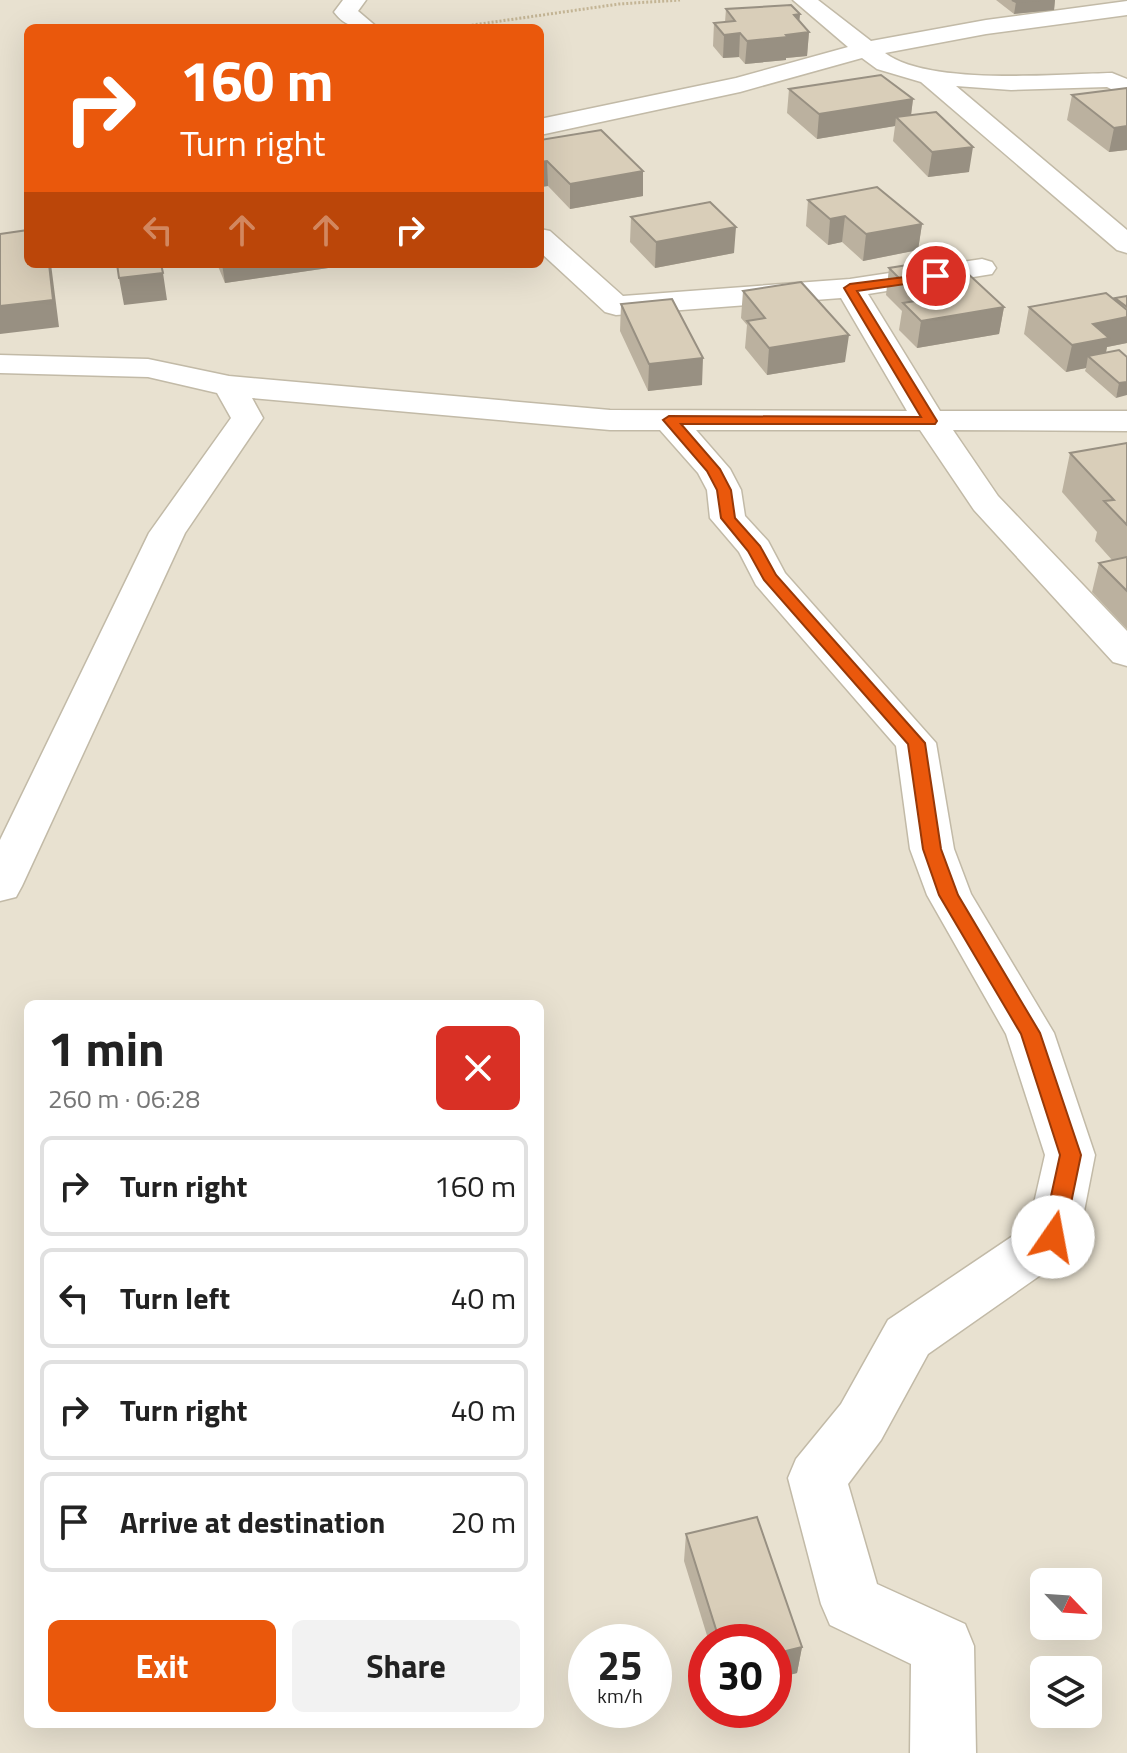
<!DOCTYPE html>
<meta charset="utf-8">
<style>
body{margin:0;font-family:"Titillium Web",sans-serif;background:#f2f2f2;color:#222;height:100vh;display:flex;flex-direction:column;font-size:30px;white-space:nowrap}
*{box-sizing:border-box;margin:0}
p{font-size:26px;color:#767676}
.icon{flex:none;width:44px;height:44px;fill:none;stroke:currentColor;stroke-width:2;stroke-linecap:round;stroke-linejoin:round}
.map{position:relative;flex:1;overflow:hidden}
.drawer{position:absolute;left:24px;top:1000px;width:520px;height:728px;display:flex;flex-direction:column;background:#fff;border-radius:12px;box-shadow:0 8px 32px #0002}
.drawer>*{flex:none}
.guide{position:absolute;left:24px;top:24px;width:520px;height:244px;border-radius:12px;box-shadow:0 8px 32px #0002;background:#ea580c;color:#fff;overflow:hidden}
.needle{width:52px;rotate:115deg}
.tools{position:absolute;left:1030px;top:1568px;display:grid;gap:16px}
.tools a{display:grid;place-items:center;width:72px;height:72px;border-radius:12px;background:#fff;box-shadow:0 8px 32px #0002;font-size:40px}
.speed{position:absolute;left:568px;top:1624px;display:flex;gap:16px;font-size:40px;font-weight:700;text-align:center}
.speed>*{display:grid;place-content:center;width:104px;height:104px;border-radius:50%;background:#fff;box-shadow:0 8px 32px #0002;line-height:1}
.speed small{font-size:20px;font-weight:400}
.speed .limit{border:12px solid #d22;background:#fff;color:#111}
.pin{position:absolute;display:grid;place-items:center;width:68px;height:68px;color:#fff;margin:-34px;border:4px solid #fff;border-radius:50%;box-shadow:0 2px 8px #0007}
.me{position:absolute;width:88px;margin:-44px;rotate:12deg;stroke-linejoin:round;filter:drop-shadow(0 0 6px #0008)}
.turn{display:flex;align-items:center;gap:28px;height:168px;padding:0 24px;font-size:36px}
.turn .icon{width:104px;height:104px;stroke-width:2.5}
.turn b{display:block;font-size:56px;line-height:68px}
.lanes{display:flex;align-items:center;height:76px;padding:0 24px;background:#0003;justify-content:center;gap:40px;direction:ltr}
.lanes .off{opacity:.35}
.round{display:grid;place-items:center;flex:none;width:84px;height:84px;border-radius:12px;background:#f2f2f2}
.overview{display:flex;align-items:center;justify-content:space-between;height:136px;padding:0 24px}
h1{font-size:48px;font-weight:700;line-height:60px}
.button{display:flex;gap:16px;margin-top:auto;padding:16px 24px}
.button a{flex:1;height:92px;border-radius:12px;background:#ea580c;color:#fff;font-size:32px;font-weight:700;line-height:92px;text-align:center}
.button a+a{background:#f2f2f2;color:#222}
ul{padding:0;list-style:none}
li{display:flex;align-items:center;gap:24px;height:100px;margin:0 16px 12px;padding:0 8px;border:4px solid #e0e0e0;border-radius:12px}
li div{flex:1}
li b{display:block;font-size:30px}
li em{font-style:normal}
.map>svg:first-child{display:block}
.residential{fill:#e8e1d0;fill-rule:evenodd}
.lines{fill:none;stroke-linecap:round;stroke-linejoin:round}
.minor-casing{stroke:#c2baa7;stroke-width:3}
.path{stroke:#c3b494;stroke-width:3;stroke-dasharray:2 2;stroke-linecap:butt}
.minor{fill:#fff;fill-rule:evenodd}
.wall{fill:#bbb19f}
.shaded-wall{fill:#989082}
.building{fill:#d9ceb9;stroke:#989082;stroke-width:2}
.route{fill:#ea580c;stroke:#983908;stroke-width:2}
</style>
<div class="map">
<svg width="1127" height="1753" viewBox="0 0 1127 1753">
<rect width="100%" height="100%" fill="#f3efe2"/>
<!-- residential -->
<path class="residential" d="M0,0H1127V1753H0ZM28,28H540V264H28ZM28,1004H540V1724H28ZM1044,1582H1088V1626H1044ZM586,1642H654V1710H586ZM706,1642H774V1710H706ZM1044,1670H1088V1714H1044Z"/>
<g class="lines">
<!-- minor casing -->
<g class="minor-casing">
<path id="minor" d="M343,0H366L358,11L378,28C358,28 346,28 334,12Z
M793,0H818L871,41L986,20L1127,1V15L986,34L885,53C928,86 1058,74 1112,73L1127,79V97L1107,87L1011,90L956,86L1127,230V253L1117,250L921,82L877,69L862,58L740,92L540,135V119L736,78L848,47Z
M540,229L550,231L623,296L850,279L982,259L992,262L996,268L992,274L868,294L940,411H1127V431L953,430L998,496L1127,631V666L1113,662L974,510L920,430H696L730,469L741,490L745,516L768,541L785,573L936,743L954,849L971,894L1054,1033L1095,1155L1079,1237L1072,1253L928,1354L881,1440L848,1484L877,1584L965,1624L974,1646L976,1753H910L911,1664L830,1625L821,1604L788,1478L796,1459L841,1404L888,1320L1029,1225L1045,1155L1006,1034L927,895L910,849L896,746L756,585L739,552L710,518L707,490L698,473L660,430H610L252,398L263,418L185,533L22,886L16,897L0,901V840L149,533L231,418L217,393L148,377L0,373V355L148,359L229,376L610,410L907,411L841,298L616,315L605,312L540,252Z"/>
</g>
<!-- path -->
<path class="path" d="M452,28L619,4L680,0"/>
<!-- minor -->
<use href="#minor" class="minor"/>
</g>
<!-- wall -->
<path class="wall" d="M996,0H1055L1054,10L1014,14Z
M726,9L800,14L799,21L809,32L807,56L786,58V60L745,64L739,57L723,58L713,46L714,23L725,22Z
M1127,88V150L1109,152L1067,120L1072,95Z
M789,89L913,99L911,115L969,172L928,177L893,141L895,126L817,139L787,113Z
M540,140L643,196L570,209L548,186L540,187Z
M808,200L922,224L918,250L863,261L842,242L828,245L806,226Z
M631,217L734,253L655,268L630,242Z
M217,264H342V266L225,283Z
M889,268L1004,307L999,334L917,348L899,330L902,311L886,295Z
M743,291L845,362L767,375L745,348L747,325L741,318Z
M1127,296V343L1107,347L1106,353L1127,357L1116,398L1085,371L1086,368L1066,372L1024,334L1029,307L1115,300V298Z
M621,304L702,385L648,391L620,331Z
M1127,443V629L1092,592L1099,563L1112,560L1095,541L1097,532L1062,492L1070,453Z
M757,1517L802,1647L797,1673L774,1679V1642H709L684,1561L686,1534Z"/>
<!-- shaded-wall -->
<path class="shaded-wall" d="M1040,0H1055L1054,10L1014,14L1016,2Z
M800,14L798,33L809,32L807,56L786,58V60L745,64L747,41L794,15Z
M740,33L739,57L723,58L724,35Z
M913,99L910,123L896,117L895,126L817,139L819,114Z
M1127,126V150L1109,152L1114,128Z
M973,147L969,172L928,177L932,152Z
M547,161L548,186L540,187V162Z
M643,171V196L570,209V184Z
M845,216L842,242L828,245L830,219Z
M922,224L918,250L863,261L866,234Z
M736,227L734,253L655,268L656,242Z
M49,264H51L59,327L0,334V306Z
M222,264H342V266L225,283Z
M163,273L167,300L124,305L119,278Z
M1004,307L999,334L917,348L921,321Z
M1127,317V343L1107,347L1103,365L1088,356L1086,368L1066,372L1072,345L1093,324Z
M849,335L845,362L767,375L769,348Z
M703,358L702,385L648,391L649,364Z
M1127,382V395L1116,398L1119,383Z
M802,1647L797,1673L774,1679V1654Z"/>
<!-- building -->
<path class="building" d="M1012,0H1040L1016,2Z
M791,5L800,14L794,15L809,32L786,35L788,37L747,41L740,33L724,35L714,23L735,21L726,9Z
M881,75L913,99L819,114L789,89Z
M1127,88V126L1114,128L1072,95Z
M936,112L973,147L932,152L896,117Z
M601,130L643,171L570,184L547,161L540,162V140Z
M877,187L922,224L866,234L845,216L830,219L808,200Z
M710,202L736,227L656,242L631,217Z
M28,230V264H49L53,300L0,306V234Z
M951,258L1004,307L921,321L903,303L921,300L889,268Z
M117,264H161L163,273L119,278Z
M801,282L849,335L769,348L747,321L765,318L743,291Z
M1106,293L1127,310V317L1093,324L1109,338L1072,345L1029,307Z
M1127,296V307L1115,298Z
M672,299L703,358L649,364L621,304Z
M1119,350L1127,357V382L1119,383L1088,356Z
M1127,443V525L1104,501L1114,500L1070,453Z
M1127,557V591L1099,563Z
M757,1517L802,1647L774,1654V1642H720L686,1534Z"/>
<!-- route -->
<path class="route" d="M936,273L940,274V279L857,291L937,421L935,424H681L720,469L731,490L735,518L760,546L776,575L925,743L941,849L958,895L1040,1033L1081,1155L1064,1237L1061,1243L1053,1246L1045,1243L1042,1237L1060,1155L1021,1034L939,895L923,849L908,744L764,580L748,551L721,518L717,490L707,471L663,420L669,416L921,417L844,288L850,284Z"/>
</svg>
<div class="tools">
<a><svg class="needle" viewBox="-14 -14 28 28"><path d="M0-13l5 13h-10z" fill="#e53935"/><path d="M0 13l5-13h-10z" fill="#767676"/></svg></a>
<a><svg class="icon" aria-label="layers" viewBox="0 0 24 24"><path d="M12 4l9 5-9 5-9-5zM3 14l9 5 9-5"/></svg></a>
</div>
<div class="speed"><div>25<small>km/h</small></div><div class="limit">30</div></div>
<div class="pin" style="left:936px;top:276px;background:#d93025"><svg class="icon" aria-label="arrive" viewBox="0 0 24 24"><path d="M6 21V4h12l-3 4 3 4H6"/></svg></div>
<svg class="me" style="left:1053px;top:1237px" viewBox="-20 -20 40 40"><circle r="19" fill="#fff"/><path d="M0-13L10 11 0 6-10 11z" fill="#ea580c"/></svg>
<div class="guide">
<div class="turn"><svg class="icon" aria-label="right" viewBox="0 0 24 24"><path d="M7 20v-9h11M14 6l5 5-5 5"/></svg><div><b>160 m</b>Turn right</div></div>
<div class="lanes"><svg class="icon off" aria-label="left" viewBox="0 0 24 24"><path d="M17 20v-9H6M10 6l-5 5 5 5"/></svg><svg class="icon off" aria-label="ahead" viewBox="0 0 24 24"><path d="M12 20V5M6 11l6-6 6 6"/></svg><svg class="icon off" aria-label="ahead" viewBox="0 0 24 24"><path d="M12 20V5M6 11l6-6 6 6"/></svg><svg class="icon" aria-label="right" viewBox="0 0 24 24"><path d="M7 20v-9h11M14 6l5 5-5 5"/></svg></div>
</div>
<section class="drawer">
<div class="overview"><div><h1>1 min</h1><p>260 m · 06:28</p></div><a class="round" style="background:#d93025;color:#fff"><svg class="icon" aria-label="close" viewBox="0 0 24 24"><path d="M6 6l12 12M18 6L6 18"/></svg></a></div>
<ul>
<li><svg class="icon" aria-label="right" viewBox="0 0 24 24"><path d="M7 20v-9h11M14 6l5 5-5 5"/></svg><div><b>Turn right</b></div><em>160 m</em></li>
<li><svg class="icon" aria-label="left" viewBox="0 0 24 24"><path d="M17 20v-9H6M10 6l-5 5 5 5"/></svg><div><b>Turn left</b></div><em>40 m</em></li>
<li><svg class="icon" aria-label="right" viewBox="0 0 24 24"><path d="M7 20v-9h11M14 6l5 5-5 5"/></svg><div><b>Turn right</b></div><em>40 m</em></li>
<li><svg class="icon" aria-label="arrive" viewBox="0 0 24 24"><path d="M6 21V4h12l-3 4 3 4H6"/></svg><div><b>Arrive at destination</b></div><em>20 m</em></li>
</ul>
<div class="button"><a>Exit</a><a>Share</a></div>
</section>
</div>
